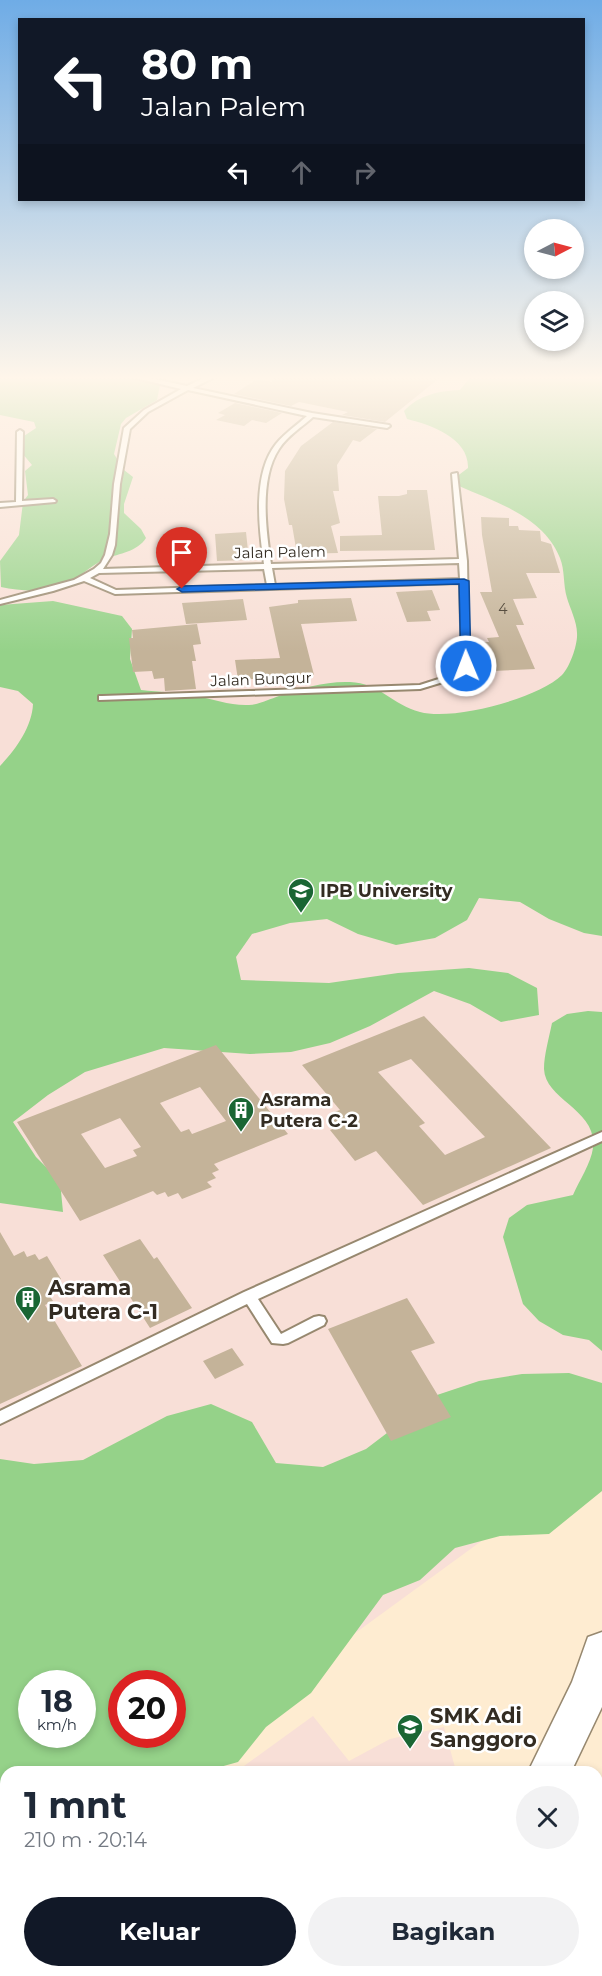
<!DOCTYPE html>
<html lang="id">
<meta charset="utf-8">
<style>
body{margin:0;font-family:Montserrat,sans-serif;background:#f2f2f3;color:#1f2937;height:100vh;display:flex;flex-direction:column;font-size:22px;white-space:nowrap}
*{box-sizing:border-box;margin:0}
p{font-size:20px;color:#747a83}
.icon{flex:none;width:33px;height:33px;fill:none;stroke:currentColor;stroke-width:2;stroke-linecap:round;stroke-linejoin:round}
.map{position:relative;flex:1;overflow:hidden}
.details{position:absolute;left:0px;top:1766px;width:603px;height:212px;display:flex;flex-direction:column;background:#fff;border-radius:18px 18px 0 0;box-shadow:0 3px 9px #0003}
.details>*{flex:none}
.hud{position:absolute;left:18px;top:18px;width:567px;height:183px;border-radius:0px;box-shadow:0 3px 9px #0003;background:#111827;color:#fff;overflow:hidden}
.needle{width:39px;rotate:84deg}
.fabs{position:absolute;left:524px;top:219px;display:grid;gap:12px}
.fabs a{display:grid;place-items:center;width:60px;height:60px;border-radius:50%;background:#fff;box-shadow:0 3px 9px #0003;font-size:30px}
.speed{position:absolute;left:18px;top:1670px;display:flex;gap:12px;font-size:30px;font-weight:700;text-align:center}
.speed>*{display:grid;place-content:center;width:78px;height:78px;border-radius:50%;background:#fff;box-shadow:0 3px 9px #0003;line-height:1}
.speed small{font-size:15px;font-weight:400}
.speed .limit{border:9px solid #d22;background:#fff;color:#111}
.pin{position:absolute;display:grid;place-items:center;width:51px;height:51px;color:#fff;margin:-62px -26px;border-radius:50% 50% 50% 0;rotate:-45deg;box-shadow:0 0 6px #0007}
.pin .icon{rotate:45deg}
.me{position:absolute;width:66px;margin:-33px;rotate:359deg;stroke-linejoin:round;filter:drop-shadow(0 0 4px #0008)}
.turn{display:flex;align-items:center;gap:21px;height:126px;padding:0 24px;font-size:27px}
.turn .icon{width:78px;height:78px;stroke-width:2.5}
.turn b{display:block;font-size:42px;line-height:51px}
.lanes{display:flex;align-items:center;height:57px;padding:0 24px;background:#0003;justify-content:center;gap:30px;direction:ltr}
.lanes .off{opacity:.35}
.round{display:grid;place-items:center;flex:none;width:63px;height:63px;border-radius:32px;background:#f2f2f3}
.summary{display:flex;align-items:center;justify-content:space-between;height:102px;padding:0 24px}
h1{font-size:36px;font-weight:700;line-height:45px}
.primary-button{display:flex;gap:12px;margin-top:auto;padding:12px 24px}
.primary-button a{flex:1;height:69px;border-radius:36px;background:#111827;color:#fff;font-size:24px;font-weight:700;line-height:69px;text-align:center}
.primary-button a+a{background:#f2f2f3;color:#1f2937}
.map>svg:first-child{display:block}
.education{fill:#f8dfd7;fill-rule:evenodd}
.green{fill:#95d289;fill-rule:evenodd}
.building{fill:#c4b399;fill-rule:evenodd}
.lines{fill:none;stroke-linecap:round;stroke-linejoin:round}
.service-casing{stroke:#97886f;stroke-width:4}
.tertiary-casing{stroke:#97886f;stroke-width:3}
.service{fill:#fff;fill-rule:evenodd}
.tertiary{fill:#fff;fill-rule:evenodd}
.route{fill:#1a73e8;stroke:#114b97;stroke-width:1.5}
.labels{text-anchor:middle;dominant-baseline:central;stroke-width:5;stroke-linejoin:round;paint-order:stroke}
.far-number-label{font-size:14px;fill:#574e40}
.far-street-label{font-size:15px;fill:#332c22;stroke:#fff}
.poi-label{font-size:18px;font-weight:bold;fill:#332c22;stroke:#fff;text-anchor:start}
.near-poi-label{font-size:21px;font-weight:bold;fill:#332c22;stroke:#fff;text-anchor:start}
</style>
<div class="map">
<svg width="602" height="1976" viewBox="0 0 602 1976">
<rect width="100%" height="100%" fill="#feecd1"/>
<!-- education -->
<path class="education" d="M0,375H602V1453L172,1767L156,1772H6L0,1801ZM32,1683H82V1734H32ZM122,1683H172V1734H122Z
M313,1716L349,1761L390,1739L444,1727L456,1771H237Z
M6,1845V1970L0,1971V1846Z
M138,1971H410L407,1976H138Z"/>
<!-- green -->
<path class="green" d="M0,375H152L157,378L160,385L157,400L126,418L121,424L114,454L124,470L133,477L124,504V513L141,529L146,538C137,552 120,553 105,559C89,566 77,581 61,586C42,593 20,591 1,587L0,561L19,535L23,502L28,495L25,471L32,465L17,447L18,440L36,428L34,422L0,415Z
M472,375H602V936L584,933L549,919L520,902L479,898L467,920L435,938L396,945L358,934L327,919L290,923L252,934L236,957L241,980L329,983L398,973L469,968L508,973L537,988L539,1015L501,1022L470,1004L434,991L370,1026L330,1043L291,1052L250,1054L164,1048L85,1072L48,1095L13,1122L36,1157L60,1181L63,1212L0,1203V766C16,749 32,727 33,704L18,691L0,687V605L53,601L122,616L132,629L130,659L141,690C159,692 178,692 195,696C213,699 231,706 249,705C258,705 270,699 279,696C302,688 326,681 350,682C379,683 393,705 420,712C453,721 537,699 562,675C570,667 578,644 577,633C577,622 570,608 567,598C563,585 565,570 560,558C543,516 497,503 459,486L456,477L468,468C469,438 431,425 407,419L404,411C419,395 438,391 460,390Z
M588,1011L602,1012V1351L589,1340L563,1335L539,1321L523,1304L503,1237L509,1218L527,1205L573,1195C579,1181 591,1163 593,1148C598,1110 545,1100 544,1069C544,1055 549,1038 552,1023L567,1014Z
M569,1373L602,1383V1491L549,1534L500,1536L455,1548L420,1580L383,1595L311,1693L266,1727L238,1762L202,1772H6V1828L0,1829V1459L34,1464L83,1460L167,1416L211,1404L252,1422L276,1463L323,1467L366,1449L437,1395L479,1381L522,1374ZM32,1683H82V1734H32ZM122,1683H172V1734H122Z"/>
<!-- building -->
<path class="building" d="M273,375H443L385,422L342,415L348,412L299,402L291,406L234,394L257,379L272,382Z
M235,403L282,413L266,423L252,420L244,426L216,420L225,415L218,413Z
M333,422L377,429L360,442L353,440L337,465L339,491H333L340,523L331,526L338,553L297,554L292,525H289L284,499L285,471L301,446Z
M407,490H427L435,550L340,551V536L382,535L378,496H399L407,494Z
M481,517L509,518V526H518L519,530L540,531L541,541L551,544L560,573H526L537,598L513,599L524,625H516L535,669L493,671L482,642H489L487,638L499,637L480,592H492L482,535Z
M246,532L249,560L217,561L215,534Z
M432,590L440,610L427,611L431,621L407,622L396,592Z
M351,598L357,621L301,624L314,675L238,680L235,660L280,658L269,607L298,603V600Z
M243,599L247,620L186,624L182,603Z
M197,624L201,644L193,645L196,661H192L196,689L165,691L164,678L154,679L152,671L133,672L129,638H133L132,630Z
M424,1016L551,1148L423,1205L376,1151L355,1161L330,1130L338,1127L332,1120L338,1118L334,1112L340,1110L302,1065ZM411,1059L485,1137L445,1155L419,1126L425,1123L378,1072Z
M216,1045L288,1134L214,1164L219,1170L212,1173L216,1178L207,1182L212,1187L182,1199L178,1193L168,1197L165,1192L157,1195L153,1191L80,1221L17,1122ZM200,1087L226,1121L192,1134L189,1129L181,1132L160,1103ZM120,1118L141,1147L133,1150L137,1156L105,1168L81,1134Z
M0,1232L14,1256L24,1251L27,1257L35,1254L39,1260L47,1256L61,1279L51,1284L57,1291L49,1295L53,1301L45,1305L82,1366L0,1404Z
M140,1239L154,1259L157,1257L192,1308L150,1328L103,1255Z
M407,1298L435,1343L411,1351L451,1417L391,1441L328,1329Z
M232,1348L244,1365L215,1379L203,1361Z"/>
<g class="lines">
<!-- service casing -->
<g class="service-casing">
<path id="service" d="M123,375H136L187,386L210,375H219L193,388L312,413L389,425L390,426L387,428L313,417C302,427 287,436 279,449C259,479 266,530 271,564L459,559L452,474L457,473L467,561L469,668L453,679L420,689L99,700V696H102L420,685L448,676L462,665L460,583L115,594L84,581L53,591L0,604V600L74,580L94,569L101,563L105,555L110,534L114,484L124,428L144,410L181,389ZM188,390L307,416C297,425 285,433 276,444C252,474 259,529 264,564L103,569L112,555L115,545L120,484L130,429L148,412ZM459,563L460,579L275,585L272,568ZM264,569L267,585L116,590L90,578L99,573Z
M20,430L23,432L22,501L53,499L56,501L55,502L0,507V503L16,502L17,432Z
M602,1132V1141L258,1299L281,1334L314,1317L319,1316L324,1317L326,1321L324,1325L288,1343L283,1344L272,1343L247,1304L0,1424V1411L244,1292Z"/>
</g>
<!-- tertiary casing -->
<g class="tertiary-casing">
<path id="tertiary" d="M602,1632V1707L571,1772H528L572,1682L588,1637Z
M426,1971H472L470,1976H424Z"/>
</g>
<!-- service -->
<use href="#service" class="service"/>
<!-- tertiary -->
<use href="#tertiary" class="tertiary"/>
</g>
<!-- sky -->
<linearGradient id="sky" x2="0" y2="1"><stop stop-color="#6face6"/><stop offset="0.58" stop-color="#fff6ea"/><stop offset="1" stop-color="#fff6ea" stop-opacity="0"/></linearGradient>
<rect width="602" height="652" fill="url(#sky)"/>
<!-- route -->
<path class="route" d="M464,579L469,581L471,666L466,669L461,666L459,584L182,592L177,589L182,586Z"/>
<!-- icons -->
<defs>
<g id="university-pin" transform="scale(1.35)"><path d="M0 17L-7.5 6A9.5 9.5 0 1 1 7.5 6Z" fill="#1a6634" stroke="#fff"/><path d="M0-5L7-2L0 1L-7-2ZM-4 1L0 2.5L4 1V4Q0 6-4 4Z" fill="#fff"/></g>
<g id="building-pin" transform="scale(1.35)"><path d="M0 17L-7.5 6A9.5 9.5 0 1 1 7.5 6Z" fill="#1a6634" stroke="#fff"/><path d="M-4-6H4V6H1V3H-1V6H-4ZM-2.5-4.3h1.7v1.8h-1.7ZM.8-4.3h1.7v1.8H.8ZM-2.5-1h1.7V.8h-1.7ZM.8-1h1.7V.8H.8Z" fill="#fff"/></g>
<g id="school-pin" transform="scale(1.35)"><path d="M0 17L-7.5 6A9.5 9.5 0 1 1 7.5 6Z" fill="#1a6634" stroke="#fff"/><path d="M0-5L7-2L0 1L-7-2ZM-4 1L0 2.5L4 1V4Q0 6-4 4Z" fill="#fff"/></g>
</defs>
<g fill-rule="evenodd">
<use href="#university-pin" x="301" y="891"/>
<use href="#building-pin" x="241" y="1110"/>
<use href="#building-pin" x="28" y="1299"/>
<use href="#school-pin" x="410" y="1727"/>
</g>
<g class="labels">
<!-- far-number labels -->
<g class="far-number-label">
<text x="503" y="609">4</text>
</g>
<!-- far-street labels -->
<g class="far-street-label">
<text transform="translate(280 552) rotate(-1)">Jalan Palem</text>
<text transform="translate(261 679) rotate(-2)">Jalan Bungur</text>
</g>
<!-- poi labels -->
<g class="poi-label">
<text x="320" y="891">IPB University</text>
<text x="260" y="1100">Asrama<tspan x="260" dy="21">Putera C-2</tspan></text>
</g>
<!-- near-poi labels -->
<g class="near-poi-label">
<text x="48" y="1287">Asrama<tspan x="48" dy="24">Putera C-1</tspan></text>
<text x="430" y="1715">SMK Adi<tspan x="430" dy="24">Sanggoro</tspan></text>
</g>
</g>
</svg>
<div class="fabs">
<a><svg class="needle" viewBox="-14 -14 28 28"><path d="M0-13l5 13h-10z" fill="#e53935"/><path d="M0 13l5-13h-10z" fill="#747a83"/></svg></a>
<a><svg class="icon" aria-label="layers" viewBox="0 0 24 24"><path d="M12 4l9 5-9 5-9-5zM3 14l9 5 9-5"/></svg></a>
</div>
<div class="speed"><div>18<small>km/h</small></div><div class="limit">20</div></div>
<div class="pin" style="left:182px;top:589px;background:#d93025"><svg class="icon" aria-label="arrive" viewBox="0 0 24 24"><path d="M6 21V4h12l-3 4 3 4H6"/></svg></div>
<svg class="me" style="left:466px;top:666px" viewBox="-20 -20 40 40"><circle r="17" fill="#1a73e8" stroke="#fff" stroke-width="3"/><path d="M0-11L8 9 0 5-8 9z" fill="#fff"/></svg>
<div class="hud">
<div class="turn"><svg class="icon" aria-label="left" viewBox="0 0 24 24"><path d="M17 20v-9H6M10 6l-5 5 5 5"/></svg><div><b>80 m</b>Jalan Palem</div></div>
<div class="lanes"><svg class="icon" aria-label="left" viewBox="0 0 24 24"><path d="M17 20v-9H6M10 6l-5 5 5 5"/></svg><svg class="icon off" aria-label="ahead" viewBox="0 0 24 24"><path d="M12 20V5M6 11l6-6 6 6"/></svg><svg class="icon off" aria-label="right" viewBox="0 0 24 24"><path d="M7 20v-9h11M14 6l5 5-5 5"/></svg></div>
</div>
<section class="details">
<div class="summary"><div><h1>1 mnt</h1><p>210 m · 20:14</p></div><a class="round"><svg class="icon" aria-label="close" viewBox="0 0 24 24"><path d="M6 6l12 12M18 6L6 18"/></svg></a></div>
<div class="primary-button"><a>Keluar</a><a>Bagikan</a></div>
</section>
</div>
